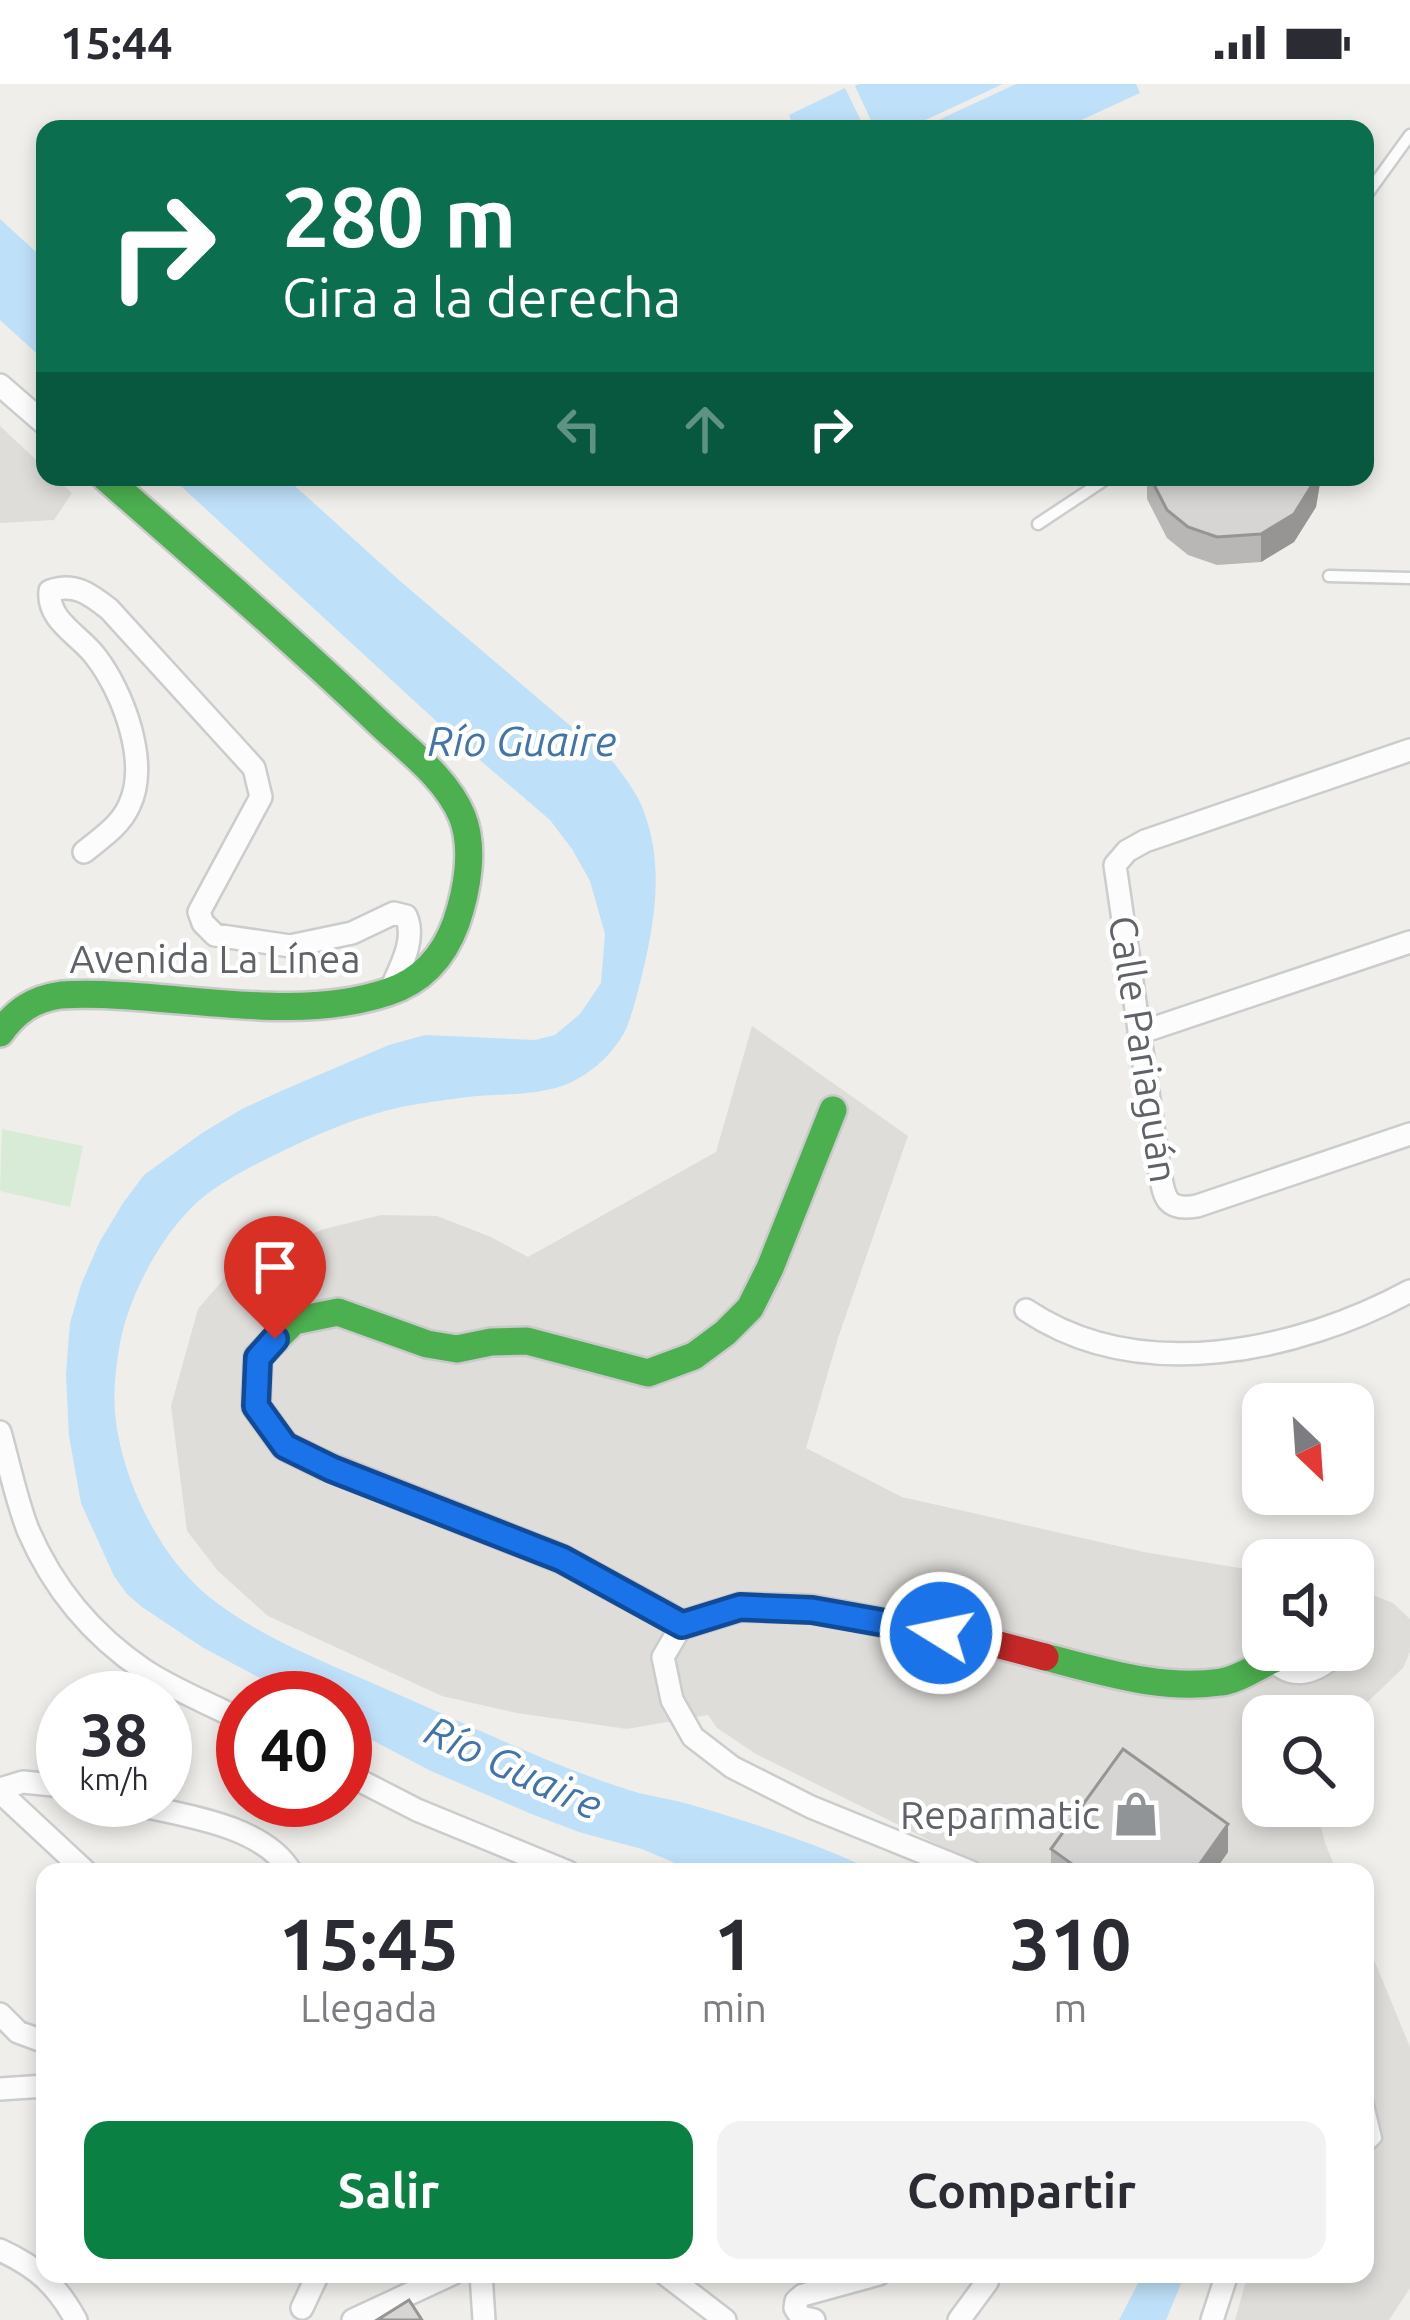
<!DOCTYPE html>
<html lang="es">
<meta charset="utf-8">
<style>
body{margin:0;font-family:Ubuntu,sans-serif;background:#f2f2f3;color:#2b2b33;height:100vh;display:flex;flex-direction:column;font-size:45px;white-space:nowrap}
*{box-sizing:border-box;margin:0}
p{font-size:39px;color:#7c7c81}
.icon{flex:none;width:66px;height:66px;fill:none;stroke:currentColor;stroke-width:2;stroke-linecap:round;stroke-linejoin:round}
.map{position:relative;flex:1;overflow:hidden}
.sheet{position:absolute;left:36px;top:1779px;width:1338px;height:420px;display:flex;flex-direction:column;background:#fff;border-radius:24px;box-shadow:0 6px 18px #0003}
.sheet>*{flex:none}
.top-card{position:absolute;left:36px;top:36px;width:1338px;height:366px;border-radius:24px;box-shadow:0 6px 18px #0003;background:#0b6e4f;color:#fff;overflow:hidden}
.needle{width:78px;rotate:155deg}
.fabs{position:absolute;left:1242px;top:1299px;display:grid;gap:24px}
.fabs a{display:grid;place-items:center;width:132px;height:132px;border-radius:24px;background:#fff;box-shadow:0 6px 18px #0003;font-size:60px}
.speed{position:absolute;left:36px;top:1587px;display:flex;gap:24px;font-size:60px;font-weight:700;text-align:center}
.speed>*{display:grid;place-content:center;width:156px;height:156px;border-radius:50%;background:#fff;box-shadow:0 6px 18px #0003;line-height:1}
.speed small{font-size:30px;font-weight:400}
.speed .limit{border:18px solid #d22;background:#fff;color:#111}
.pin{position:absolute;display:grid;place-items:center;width:102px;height:102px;color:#fff;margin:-123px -51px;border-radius:50% 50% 50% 0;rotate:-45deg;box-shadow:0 0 12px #0007}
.pin .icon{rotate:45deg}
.me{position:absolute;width:132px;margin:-66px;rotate:280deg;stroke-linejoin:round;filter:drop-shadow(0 0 9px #0008)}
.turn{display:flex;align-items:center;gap:42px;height:252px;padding:0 48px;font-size:54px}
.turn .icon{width:156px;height:156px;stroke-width:2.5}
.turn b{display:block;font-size:84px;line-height:102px}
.lanes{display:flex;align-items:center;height:114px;padding:0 48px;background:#0003;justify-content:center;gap:60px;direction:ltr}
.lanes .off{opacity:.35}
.eta{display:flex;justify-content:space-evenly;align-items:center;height:204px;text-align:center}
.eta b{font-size:72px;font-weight:700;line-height:84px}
.cta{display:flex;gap:24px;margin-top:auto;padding:24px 48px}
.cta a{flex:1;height:138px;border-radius:24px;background:#0b8043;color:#fff;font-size:48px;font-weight:700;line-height:138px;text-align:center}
.cta a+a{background:#f2f2f3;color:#2b2b33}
.status{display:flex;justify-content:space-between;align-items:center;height:84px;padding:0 60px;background:#fff;direction:ltr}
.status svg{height:33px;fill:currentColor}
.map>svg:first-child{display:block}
.industrial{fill:#dfddda}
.green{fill:#d8ebd6}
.water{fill:#bfe0f9}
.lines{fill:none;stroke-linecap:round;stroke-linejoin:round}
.lane-casing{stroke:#cbcccc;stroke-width:15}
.street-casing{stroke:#cbcccc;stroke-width:26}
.fast-casing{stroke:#cacacb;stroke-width:32}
.slow-casing{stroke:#cacacb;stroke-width:32}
.jam-casing{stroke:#cacacb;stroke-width:32}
.lane{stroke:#fdfcfc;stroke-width:10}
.street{stroke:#fdfcfc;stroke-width:21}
.fast{stroke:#4caf50;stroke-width:27}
.slow{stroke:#ffc107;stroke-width:27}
.jam{stroke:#c62828;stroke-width:27}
.wall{fill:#b8b7b5}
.shaded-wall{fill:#969594}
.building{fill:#d6d5d3;stroke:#969594;stroke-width:3}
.route-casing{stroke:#114b97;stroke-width:30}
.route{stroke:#1a73e8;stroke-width:21}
.labels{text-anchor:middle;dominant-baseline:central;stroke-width:9;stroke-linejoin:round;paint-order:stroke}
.street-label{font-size:39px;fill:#5f6368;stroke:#fff}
.poi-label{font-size:39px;fill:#5f6368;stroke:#fff;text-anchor:end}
.water-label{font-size:42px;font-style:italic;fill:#4174aa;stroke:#fff}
</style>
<div class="status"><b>15:44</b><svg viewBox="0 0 49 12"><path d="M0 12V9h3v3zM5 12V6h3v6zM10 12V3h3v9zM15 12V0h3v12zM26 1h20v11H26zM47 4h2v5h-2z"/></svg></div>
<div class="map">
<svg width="1410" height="2236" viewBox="0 0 1410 2236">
<rect width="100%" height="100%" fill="#efeeea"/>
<!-- industrial -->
<path class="industrial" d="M0,342L45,384V393H55L72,409L54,436L0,439Z
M752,942L908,1052L838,1254L806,1364L902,1413L1144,1468L1263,1488V1566H1353V1503L1393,1519L1410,1535V1568L1403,1584L1353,1632H1263V1722H1316L1325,1759L1337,1788H993L756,1670L717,1644L708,1631L627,1645L517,1629L442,1612L268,1532L218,1487L187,1447L171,1322L198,1225L228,1190L276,1164L324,1145L381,1131L437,1132L491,1153L528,1173L716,1068Z
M1365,1854L1410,1963V2204L1389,2236H1235L1248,2190H1365Z"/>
<!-- green -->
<path class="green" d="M2,1045L83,1062L70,1123L0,1107Z"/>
<!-- water -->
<path class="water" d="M859,0H1003L906,45H875L855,2Z
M1016,0H1136L1140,9L1062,45H919Z
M845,4L865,45H795L789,31Z
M0,135L45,176V277L0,236Z
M171,393H285L400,497L614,679C625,694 638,710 644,728C665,784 654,843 640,899C636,914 632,931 626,945C614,970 588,993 562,1002C535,1011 504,1010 476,1012C457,1014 437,1017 418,1020C373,1027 331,1044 291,1063C265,1076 238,1088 214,1105C169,1135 130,1206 120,1259C115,1287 112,1316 117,1345C127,1405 161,1473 208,1512C257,1552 322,1577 379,1602C461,1637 544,1679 629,1706C651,1713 673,1715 695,1722C757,1740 819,1761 877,1788H696L642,1765L582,1749L534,1731L431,1687L345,1642V1614H298L273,1601L202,1563L142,1523L127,1510L114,1492L81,1419L69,1352L66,1291L68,1263L70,1239L81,1201L99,1159L123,1119L144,1091L202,1049L242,1025L281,1007L389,961L425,951L535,956L555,951L580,930L601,899L605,850L590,797L572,765L550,736L460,659Z
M1143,2190H1185L1166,2236H1119Z"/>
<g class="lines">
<!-- lane casing -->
<g class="lane-casing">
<path id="lane" d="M1365,113L1410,51
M1038,440L1109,393
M1329,492L1410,494
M1365,2008L1376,2054L1365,2065"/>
</g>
<!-- street casing -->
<g class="street-casing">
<path id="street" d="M0,301L45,340
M1410,666L1145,757L1127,767L1115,781L1159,1083C1164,1110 1163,1128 1197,1122L1410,1050
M84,768C101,754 120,742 129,722C150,679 123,608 96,573C80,551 47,537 50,507C74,498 90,510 109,525L254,684L261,713L199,828L203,839L215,851L290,862L352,849L394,829L406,832C417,856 399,886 389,909
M1139,949L1410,858
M1026,1226C1139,1302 1297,1268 1410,1207
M0,1348C9,1380 16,1415 28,1446C53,1504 92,1551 144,1586C174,1606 211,1620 243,1637
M682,1541L663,1573L672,1616L693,1653L732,1683L811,1723L971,1788
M1268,1567C1285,1601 1320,1590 1339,1566
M345,1689L417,1726L568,1788
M0,1705L23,1698L63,1702
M0,1708L86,1788
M116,1716C170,1730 261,1737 291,1788
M0,1930L18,1948L45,1958
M0,2005L45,2002
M0,2166C37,2183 56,2200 76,2236
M481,2190L484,2236
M665,2190L725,2236
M302,2224L318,2190
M353,2236L452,2190
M814,2236L801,2233L795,2224L796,2217L803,2211L879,2190
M959,2236L987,2198L990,2190
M1212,2236L1227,2190"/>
</g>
<!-- fast casing -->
<g class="fast-casing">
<path id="fast" d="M0,949C16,927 33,915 61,911C165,905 287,942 388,908C422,897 444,872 456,839C467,807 475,764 462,732C446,693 406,665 377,637C289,553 196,473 105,393
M324,1381L285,1362L256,1322L258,1273L294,1237L338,1228L427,1260L457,1265L491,1258L527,1257L648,1289L694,1272L725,1249L750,1224L770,1184L833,1026
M1045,1573C1101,1587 1162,1607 1221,1598C1238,1596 1256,1583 1272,1576"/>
</g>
<!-- slow casing -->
<g class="slow-casing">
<path id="slow" d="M324,1381L562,1475L663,1530"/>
</g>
<!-- jam casing -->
<g class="jam-casing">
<path id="jam" d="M663,1530L682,1541L740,1523L811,1525L984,1557L1045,1573"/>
</g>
<!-- lane -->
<use href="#lane" class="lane"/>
<!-- street -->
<use href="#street" class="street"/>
<!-- fast -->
<use href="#fast" class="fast"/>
<!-- slow -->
<use href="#slow" class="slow"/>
<!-- jam -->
<use href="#jam" class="jam"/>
</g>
<!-- wall -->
<path class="wall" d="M1147,393H1321L1316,423L1294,458L1261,478L1217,481L1188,471L1167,454L1147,415Z
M1051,1765L1228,1768L1214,1788H1051Z"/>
<!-- shaded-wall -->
<path class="shaded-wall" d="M1317,393H1321L1316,423L1294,458L1261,478V450Z
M1228,1740V1768L1214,1788H1194Z"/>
<!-- building -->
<path class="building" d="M1150,393H1317L1294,430L1261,450L1217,453L1188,443L1167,426Z
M1123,1665L1228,1740L1194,1788H1083L1051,1765Z
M409,2216L422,2236H377Z"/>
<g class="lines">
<!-- route casing -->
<g class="route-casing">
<path id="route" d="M275,1255L258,1274L256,1322L285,1362L332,1385L562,1475L682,1541L740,1523L812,1526L941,1549"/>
</g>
<!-- route -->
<use href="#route" class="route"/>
</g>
<!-- icons -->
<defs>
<g id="shop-bare" transform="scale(3.6)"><path d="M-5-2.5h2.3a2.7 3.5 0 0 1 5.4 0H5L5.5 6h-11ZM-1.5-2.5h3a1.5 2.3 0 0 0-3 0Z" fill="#919496" stroke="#fff" stroke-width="2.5" paint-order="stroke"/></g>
</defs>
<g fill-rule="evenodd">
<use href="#shop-bare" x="1136" y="1730"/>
</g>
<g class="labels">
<!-- street labels -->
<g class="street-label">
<text x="215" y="874">Avenida La Línea</text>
<text transform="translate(1144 965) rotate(81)">Calle Pariaguán</text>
</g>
<!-- poi labels -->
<g class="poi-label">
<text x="1100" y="1730">Reparmatic</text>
</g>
<!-- water labels -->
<g class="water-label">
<text x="522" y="656">Río Guaire</text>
<text transform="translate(514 1683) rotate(25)">Río Guaire</text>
</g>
</g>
</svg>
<div class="fabs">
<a><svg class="needle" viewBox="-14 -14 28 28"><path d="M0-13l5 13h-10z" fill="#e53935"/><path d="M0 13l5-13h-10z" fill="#7c7c81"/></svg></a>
<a><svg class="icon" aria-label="sound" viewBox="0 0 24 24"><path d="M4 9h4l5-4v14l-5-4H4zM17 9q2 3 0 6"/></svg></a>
<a><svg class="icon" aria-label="search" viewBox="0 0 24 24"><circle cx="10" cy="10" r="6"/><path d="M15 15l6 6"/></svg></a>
</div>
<div class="speed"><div>38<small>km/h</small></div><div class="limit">40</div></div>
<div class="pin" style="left:275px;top:1255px;background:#d93025"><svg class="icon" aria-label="arrive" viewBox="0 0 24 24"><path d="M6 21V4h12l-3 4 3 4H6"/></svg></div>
<svg class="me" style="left:941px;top:1549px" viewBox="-20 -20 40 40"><circle r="17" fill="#1a73e8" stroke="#fff" stroke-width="3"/><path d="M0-11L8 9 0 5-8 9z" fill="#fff"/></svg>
<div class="top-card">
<div class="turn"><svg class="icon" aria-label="right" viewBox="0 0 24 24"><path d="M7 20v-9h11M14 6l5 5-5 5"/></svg><div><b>280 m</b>Gira a la derecha</div></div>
<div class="lanes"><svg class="icon off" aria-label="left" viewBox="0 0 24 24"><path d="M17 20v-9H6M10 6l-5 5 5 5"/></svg><svg class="icon off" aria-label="ahead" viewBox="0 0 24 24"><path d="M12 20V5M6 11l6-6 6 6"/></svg><svg class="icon" aria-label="right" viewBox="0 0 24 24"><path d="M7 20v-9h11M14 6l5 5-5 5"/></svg></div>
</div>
<section class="sheet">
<div class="eta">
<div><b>15:45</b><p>Llegada</p></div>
<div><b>1</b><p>min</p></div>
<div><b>310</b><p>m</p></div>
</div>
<div class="cta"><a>Salir</a><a>Compartir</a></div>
</section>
</div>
